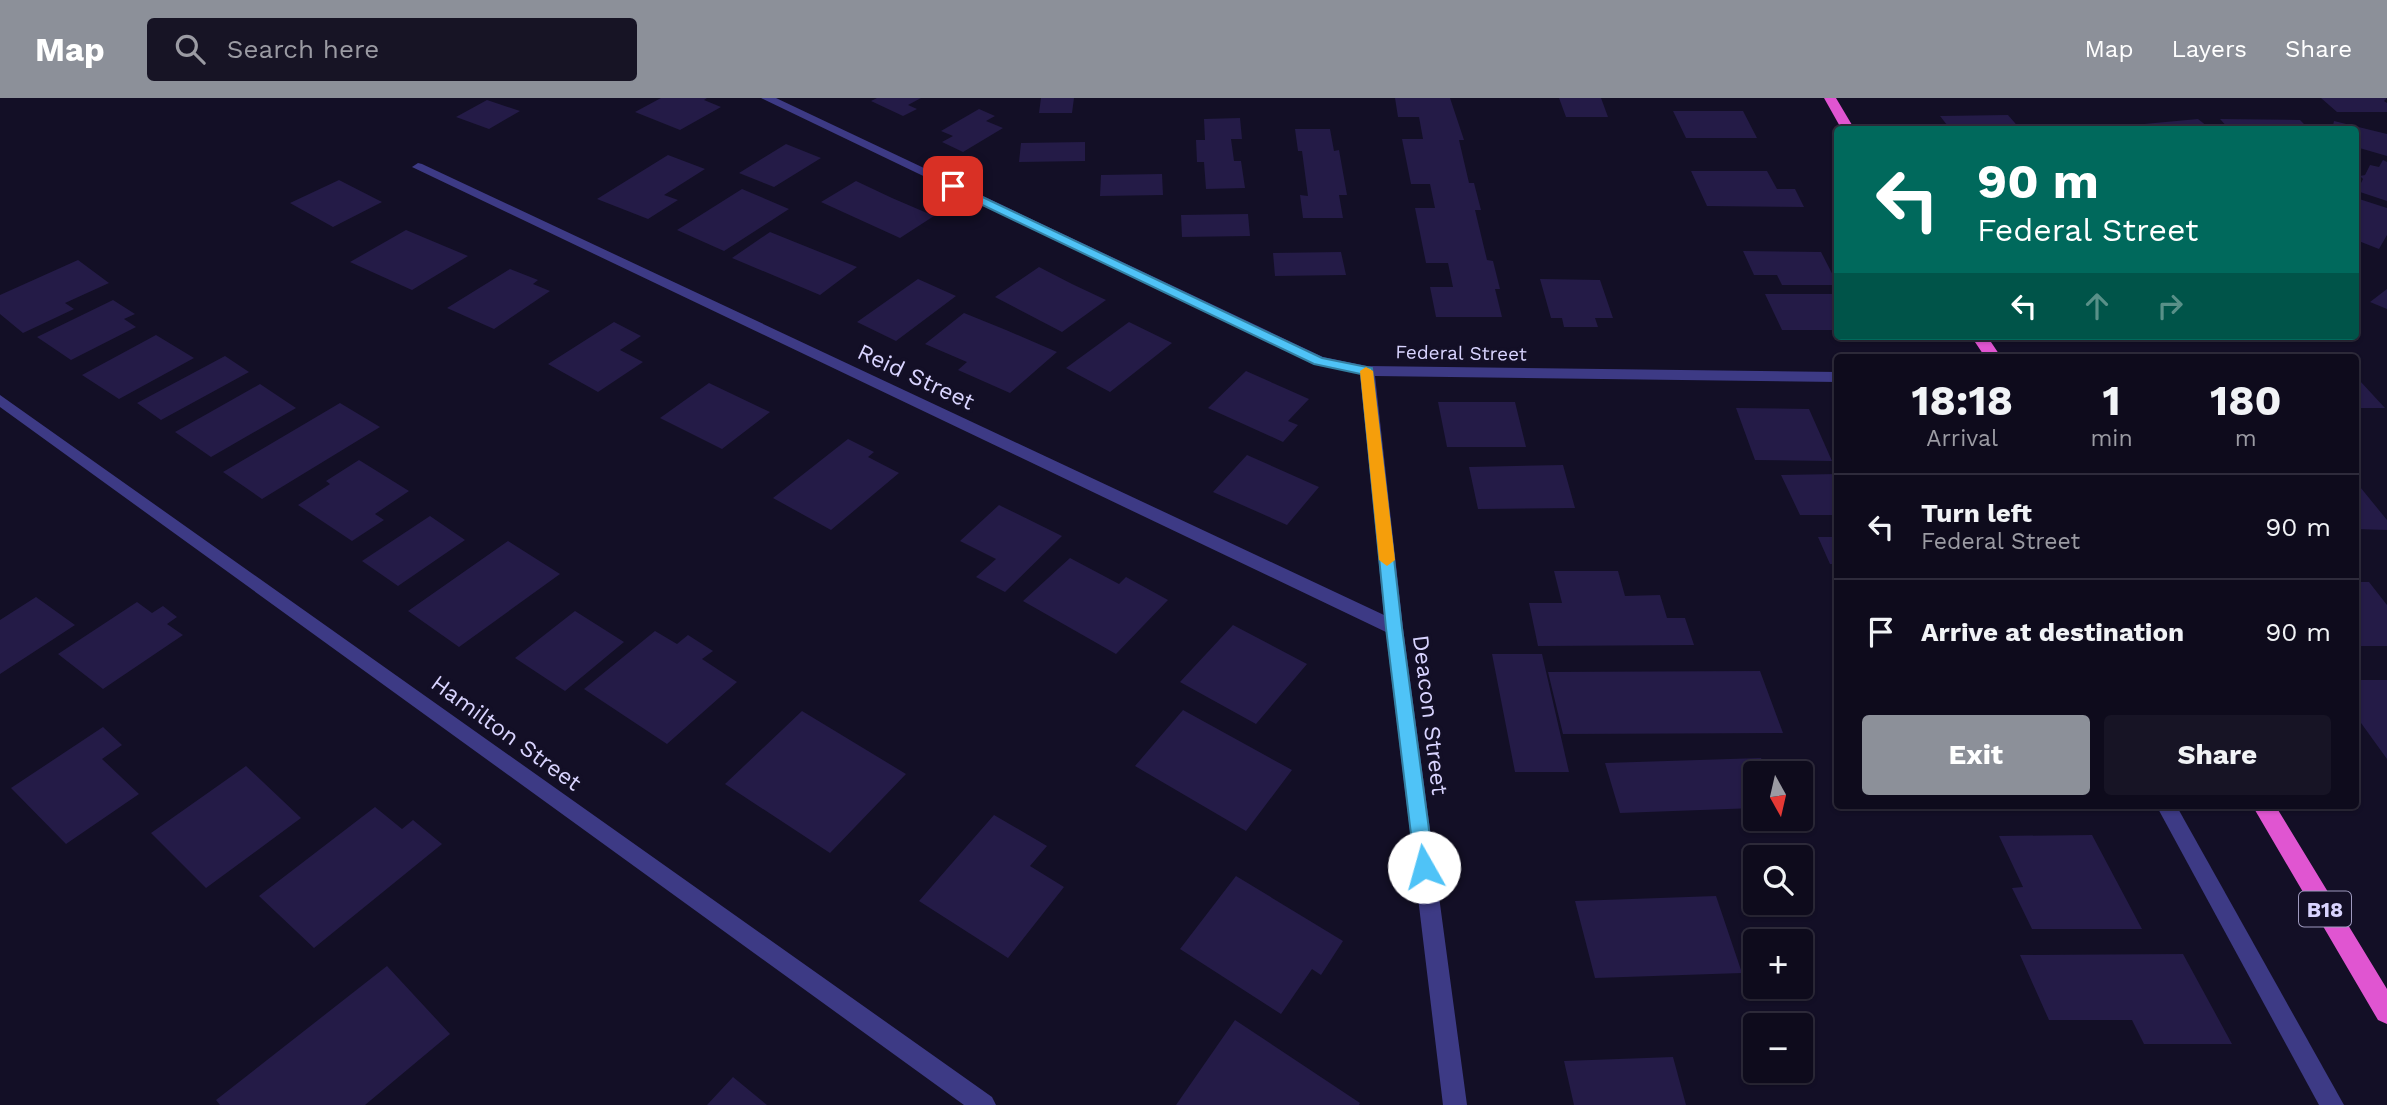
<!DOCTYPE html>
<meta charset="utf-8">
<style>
body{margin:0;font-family:"Work Sans",sans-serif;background:#171425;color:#f1f3f6;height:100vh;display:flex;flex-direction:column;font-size:26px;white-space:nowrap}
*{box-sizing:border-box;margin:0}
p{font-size:23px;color:#9b9ba3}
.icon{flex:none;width:38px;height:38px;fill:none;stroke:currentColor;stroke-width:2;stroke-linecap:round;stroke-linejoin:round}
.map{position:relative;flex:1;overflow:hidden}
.sheet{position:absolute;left:1834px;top:256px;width:525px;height:455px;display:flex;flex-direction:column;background:#0e0b1c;border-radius:7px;box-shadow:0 2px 5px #0004,0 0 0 2px #2e2b3b}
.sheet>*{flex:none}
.top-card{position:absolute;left:1834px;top:28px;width:525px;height:214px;border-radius:7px;box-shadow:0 2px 5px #0004,0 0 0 2px #2e2b3b;background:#00695c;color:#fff;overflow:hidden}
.needle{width:46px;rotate:172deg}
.fabs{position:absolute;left:1743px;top:663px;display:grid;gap:14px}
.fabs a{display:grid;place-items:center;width:70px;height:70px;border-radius:7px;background:#0e0b1c;box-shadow:0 2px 5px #0004,0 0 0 2px #2e2b3b;font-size:35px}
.pin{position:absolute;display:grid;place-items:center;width:60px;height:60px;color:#fff;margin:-30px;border-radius:14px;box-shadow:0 4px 10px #0006}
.me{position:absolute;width:77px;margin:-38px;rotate:353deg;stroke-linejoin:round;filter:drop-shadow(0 0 5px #0008)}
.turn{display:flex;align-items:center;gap:24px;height:147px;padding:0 28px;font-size:32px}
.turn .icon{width:91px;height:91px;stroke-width:2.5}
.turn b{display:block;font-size:49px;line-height:60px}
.lanes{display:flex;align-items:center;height:66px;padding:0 28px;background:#0003;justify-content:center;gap:35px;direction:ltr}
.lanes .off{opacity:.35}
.eta{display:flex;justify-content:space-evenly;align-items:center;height:119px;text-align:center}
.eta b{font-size:42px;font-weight:700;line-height:49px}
.cta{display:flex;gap:14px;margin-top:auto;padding:14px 28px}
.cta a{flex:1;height:80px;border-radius:7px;background:#8c9099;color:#fff;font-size:28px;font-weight:700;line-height:80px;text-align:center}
.cta a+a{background:#171425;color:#f1f3f6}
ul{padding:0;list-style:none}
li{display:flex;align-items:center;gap:21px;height:105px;padding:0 28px;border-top:2px solid #2e2b3b}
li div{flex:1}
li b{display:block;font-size:26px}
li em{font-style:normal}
header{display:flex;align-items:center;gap:42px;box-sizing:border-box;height:98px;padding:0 35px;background:#8c9099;color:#fff}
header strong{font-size:33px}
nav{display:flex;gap:38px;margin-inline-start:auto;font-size:24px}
.search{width:490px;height:63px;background:#171425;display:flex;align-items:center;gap:18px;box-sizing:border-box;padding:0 24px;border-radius:7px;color:#9b9ba3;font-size:26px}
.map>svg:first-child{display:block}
.building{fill:#241b47}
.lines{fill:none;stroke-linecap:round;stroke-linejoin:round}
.service{fill:#3d3a85;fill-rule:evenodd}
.minor{fill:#3d3a85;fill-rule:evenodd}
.trunk{fill:#e055d1;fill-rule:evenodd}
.route{fill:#4fc3f7;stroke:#337fa1;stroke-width:2}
.slow{fill:#f59e0b}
.labels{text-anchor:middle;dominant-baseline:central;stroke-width:7;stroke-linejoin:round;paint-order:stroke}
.far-street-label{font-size:19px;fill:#d9d4ff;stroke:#130f26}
.shield{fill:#130f26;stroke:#9e99be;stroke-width:2}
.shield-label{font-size:21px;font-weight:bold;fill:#d9d4ff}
.street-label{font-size:23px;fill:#d9d4ff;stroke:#130f26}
</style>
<header>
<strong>Map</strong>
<div class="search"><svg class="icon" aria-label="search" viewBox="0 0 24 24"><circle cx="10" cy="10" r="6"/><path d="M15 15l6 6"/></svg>Search here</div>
<nav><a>Map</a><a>Layers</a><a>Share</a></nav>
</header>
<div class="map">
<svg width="2387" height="1007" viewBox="0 0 2387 1007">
<rect width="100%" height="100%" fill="#130f26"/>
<!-- building -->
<path class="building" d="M661,0H707L704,2L721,9L680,32L635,14Z
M877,0H921L908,7L917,11L903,18L871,3Z
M1041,0H1074L1072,15H1039Z
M1395,0H1450L1464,42H1459L1469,85H1474L1481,112H1475L1487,162L1493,163L1500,191H1495L1502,219H1436L1430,189H1453L1448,165H1426L1415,110H1435L1430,86H1411L1402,41H1423L1419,19H1398Z
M1559,0H1601L1608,19H1566Z
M2321,0H2387L2384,3L2387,5V14H2337Z
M487,2L520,13L489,31L456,19Z
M979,11L995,18L986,23L1003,30L963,54L942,44L953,38L941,33Z
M1673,13H1743L1757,40H1686Z
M2008,17L2021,32H1951L1940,18Z
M1240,20L1242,41H1231L1234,63H1241L1245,90L1206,91L1204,64H1197L1196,42H1205L1204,21Z
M2198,21L2212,32H2151L2144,26Z
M2220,21L2300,22L2310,32H2230Z
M2334,23L2387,36V58L2356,49V32H2332Z
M1295,31H1330L1334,53L1339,52L1347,97H1339L1343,120H1303L1300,97L1308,98L1302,53H1298Z
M1085,44V63L1019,64L1021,45Z
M786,46L821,60L774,89L739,75Z
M668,57L705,71L664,97L678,102L648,121L597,101Z
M2383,62L2387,64V103L2357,93L2363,81L2360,78L2365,77L2370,67L2379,69Z
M1691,73H1767L1777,91H1795L1804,109L1707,108Z
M1162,76L1163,97L1100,98L1101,77Z
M339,82L382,104L333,129L290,105Z
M856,83L892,100L934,118L900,140L821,104Z
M742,91L789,111L724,153L677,132Z
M2356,100L2387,110V137L2379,151L2356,142Z
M1248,116L1250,138L1182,139L1181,117Z
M406,132L468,158L412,192L350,164Z
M770,134L857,169L820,197L732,160Z
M1743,153L1821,154L1838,187H1782L1777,177H1754Z
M1341,154L1346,177L1275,178L1273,155Z
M78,162L109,185L65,205L74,211L23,235L0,216V197Z
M1039,169L1072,186L1106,202L1062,234L995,199Z
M510,171L538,182L533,186L550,193L494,231L447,210Z
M918,181L956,198L896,243L857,224Z
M1540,181L1600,182L1613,220H1595L1598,229H1564L1562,220H1551Z
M2387,191V211L2370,204Z
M1765,196H1838V232H1782Z
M113,202L135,216L124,221L136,229L71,262L37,239Z
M964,215L1006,232L1057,254L1010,295L958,272L967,264L925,246Z
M614,224L641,238L620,252L643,264L598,294L548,266Z
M1129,224L1172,245L1110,294L1066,270Z
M156,237L194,260L119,301L82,277Z
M225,258L249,274L161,322L137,305Z
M1246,273L1309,301L1288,323L1298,327L1283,344L1208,310Z
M2356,283H2360L2385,310H2356Z
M709,285L770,314L722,351L660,320Z
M260,286L296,310L211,359L175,334Z
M1438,304H1515L1526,349H1447Z
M340,305L380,329L262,401L223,374Z
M1736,310L1809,311L1832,363L1755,362Z
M848,341L874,354L868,359L899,375L831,432L773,400Z
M1247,357L1319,389L1287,427L1213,394Z
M359,362L409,393L375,416L384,422L352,443L298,407L330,386L326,383Z
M1563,367L1575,410L1478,411L1469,369Z
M1838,376V417H1800L1781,377Z
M2356,384L2387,422V432L2356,431Z
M999,407L1062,438L1005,494L976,479L996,461L960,443Z
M430,418L465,442L398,488L362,463Z
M1818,439H1838V466H1830Z
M508,443L560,476L459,549L408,513Z
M1070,460L1119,486L1126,479L1168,502L1116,556L1023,503Z
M1554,473H1618L1625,498L1660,497L1667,520H1685L1694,547L1538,548L1529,505H1562Z
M2356,484H2369L2387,507V548H2356Z
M36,499L75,527L0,576V522Z
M137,504L152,515L163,508L177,519L167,526L183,537L103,591L58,556Z
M575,513L624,544L565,593L515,560Z
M1233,527L1307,566L1256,626L1180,584Z
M655,533L677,546L688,537L713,553L702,561L737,584L667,646L584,591Z
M1492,556H1542L1569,674H1515Z
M1760,573L1783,635L1563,636L1548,574Z
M2356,582H2387V661L2356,618Z
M1183,612L1292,672L1246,733L1135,668Z
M802,613L906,676L830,755L725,686Z
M103,629L122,647L102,661L139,696L66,746L11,690Z
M1761,660L1767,676H1755V710L1620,715L1605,665Z
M246,668L301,720L206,790L151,735Z
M375,709L402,731L413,722L442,746L314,850L259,798Z
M994,717L1047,748L1030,768L1064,789L1008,860L919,803Z
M2092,737L2142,831H2032L2012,790L2023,789L1999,738Z
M1236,778L1343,843L1321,877L1312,871L1281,916L1180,851Z
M1716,798L1742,875L1595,880L1575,803Z
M2183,856L2232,946H2144L2132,922H2049L2020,857Z
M387,868L450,936L365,1007H220L216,1002Z
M1235,922L1360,1005L1359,1007H1176Z
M1673,959L1686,1007H1574L1564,963Z
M733,979L767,1007H707Z"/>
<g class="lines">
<!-- service -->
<path class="service" d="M2156,707H2176L2344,1007H2319Z"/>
<!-- minor -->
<path class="minor" d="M761,0H776L1323,259L1367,268L1838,274V284L1375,278L1403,530L1467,1007H1443L1386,534L412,69L418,65L422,66L1384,517L1360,276L1314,266Z
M0,297L992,999L996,1007H964L0,309Z"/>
<!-- trunk -->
<path class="trunk" d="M1824,0H1836L1855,32H1842Z
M1971,238H1987L2001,259H1985Z
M2252,707H2275L2387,891V926L2378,922Z"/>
</g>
<!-- route -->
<path class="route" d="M953,85L1322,260L1372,270L1402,530L1434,769L1431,775L1424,777L1418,775L1415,769L1386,530L1361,276L1314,266L949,91L947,88Z"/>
<!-- slow -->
<path class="slow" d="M1366,269L1373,273L1395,462L1387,468L1379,462L1360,273Z"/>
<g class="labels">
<!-- far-street labels -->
<g class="far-street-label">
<text transform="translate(1461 255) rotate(1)">Federal Street</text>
</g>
<!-- shield labels -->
<rect class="shield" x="2299" y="793.5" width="52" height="35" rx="5"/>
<g class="shield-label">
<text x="2325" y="811">B18</text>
</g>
<!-- street labels -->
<g class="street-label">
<text transform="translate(916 279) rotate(25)">Reid Street</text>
<text transform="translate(1430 617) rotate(83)">Deacon Street</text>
<text transform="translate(506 635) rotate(36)">Hamilton Street</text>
</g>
</g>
</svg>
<div class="fabs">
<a><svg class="needle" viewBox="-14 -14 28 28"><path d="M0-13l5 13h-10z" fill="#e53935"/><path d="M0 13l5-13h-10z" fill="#9b9ba3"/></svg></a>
<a><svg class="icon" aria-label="search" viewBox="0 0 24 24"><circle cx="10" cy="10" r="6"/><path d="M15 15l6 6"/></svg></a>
<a>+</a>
<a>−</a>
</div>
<div class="pin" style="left:953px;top:88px;background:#d93025"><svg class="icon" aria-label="arrive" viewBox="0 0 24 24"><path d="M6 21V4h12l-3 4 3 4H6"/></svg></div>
<svg class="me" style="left:1424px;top:769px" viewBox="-20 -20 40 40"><circle r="19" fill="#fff"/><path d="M0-13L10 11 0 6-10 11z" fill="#4fc3f7"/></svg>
<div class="top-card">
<div class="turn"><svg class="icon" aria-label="left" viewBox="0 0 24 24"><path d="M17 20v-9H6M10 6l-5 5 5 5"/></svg><div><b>90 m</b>Federal Street</div></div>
<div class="lanes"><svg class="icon" aria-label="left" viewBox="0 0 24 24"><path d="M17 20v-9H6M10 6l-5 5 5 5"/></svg><svg class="icon off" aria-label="ahead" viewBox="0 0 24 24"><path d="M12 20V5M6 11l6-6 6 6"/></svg><svg class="icon off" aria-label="right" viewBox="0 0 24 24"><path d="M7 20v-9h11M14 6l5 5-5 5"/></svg></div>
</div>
<section class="sheet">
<div class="eta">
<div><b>18:18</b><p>Arrival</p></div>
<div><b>1</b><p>min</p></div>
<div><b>180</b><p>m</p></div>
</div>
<ul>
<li><svg class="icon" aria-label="left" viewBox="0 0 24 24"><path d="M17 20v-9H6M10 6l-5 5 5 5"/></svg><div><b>Turn left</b><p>Federal Street</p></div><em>90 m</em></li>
<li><svg class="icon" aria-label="arrive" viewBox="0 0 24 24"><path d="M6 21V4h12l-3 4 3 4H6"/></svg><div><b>Arrive at destination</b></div><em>90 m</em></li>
</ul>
<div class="cta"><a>Exit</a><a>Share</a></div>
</section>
</div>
